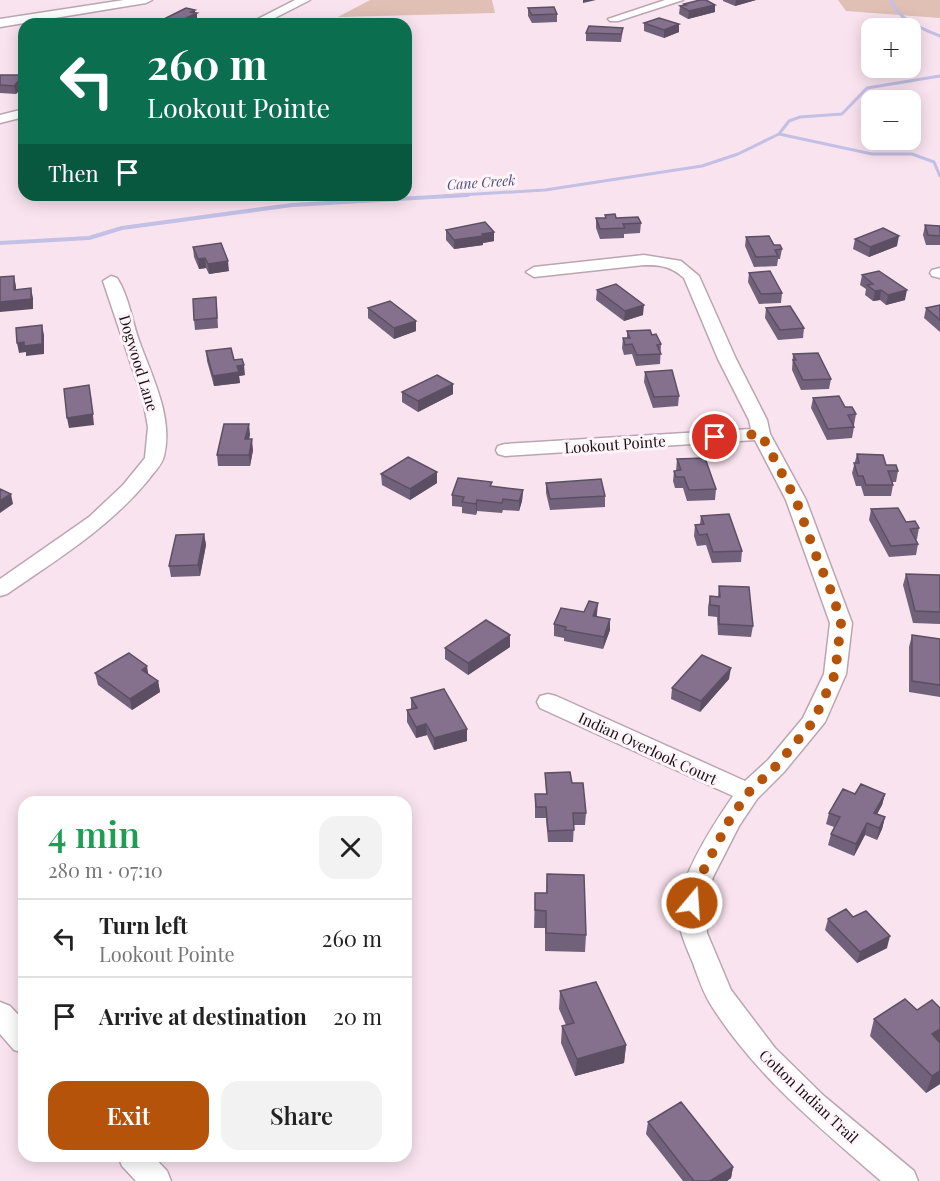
<!DOCTYPE html>
<meta charset="utf-8">
<style>
body{margin:0;font-family:"Playfair Display",serif;background:#f2f2f2;color:#222;height:100vh;display:flex;flex-direction:column;font-size:22px;white-space:nowrap}
*{box-sizing:border-box;margin:0}
p{font-size:20px;color:#767676}
.icon{flex:none;width:33px;height:33px;fill:none;stroke:currentColor;stroke-width:2;stroke-linecap:round;stroke-linejoin:round}
.map{position:relative;flex:1;overflow:hidden}
.details{position:absolute;left:18px;top:796px;width:394px;height:366px;display:flex;flex-direction:column;background:#fff;border-radius:18px;box-shadow:0 3px 15px #0003}
.details>*{flex:none}
.top-card{position:absolute;left:18px;top:18px;width:394px;height:183px;border-radius:18px;box-shadow:0 3px 15px #0003;background:#0b6e4f;color:#fff;overflow:hidden}
.tools{position:absolute;left:861px;top:18px;display:grid;gap:12px}
.tools a{display:grid;place-items:center;width:60px;height:60px;border-radius:12px;background:#fff;box-shadow:0 3px 15px #0003;font-size:30px}
.pin{position:absolute;display:grid;place-items:center;width:51px;height:51px;color:#fff;margin:-26px;border:3px solid #fff;border-radius:50%;box-shadow:0 2px 6px #0007}
.me{position:absolute;width:66px;margin:-33px;rotate:18deg;stroke-linejoin:round;filter:drop-shadow(0 0 4px #0008)}
.turn{display:flex;align-items:center;gap:21px;height:126px;padding:0 30px;font-size:27px}
.turn .icon{width:78px;height:78px;stroke-width:2.5}
.turn b{display:block;font-size:42px;line-height:51px}
.then{display:flex;align-items:center;height:57px;padding:0 30px;background:#0003;gap:12px;font-size:22px}
.round{display:grid;place-items:center;flex:none;width:63px;height:63px;border-radius:18px;background:#f2f2f2}
.head{display:flex;align-items:center;justify-content:space-between;height:102px;padding:0 30px}
h1{font-size:36px;font-weight:600;line-height:45px;color:#1e9e55}
.action{display:flex;gap:12px;margin-top:auto;padding:12px 30px}
.action a{flex:1;height:69px;border-radius:18px;background:#b45309;color:#fff;font-size:24px;font-weight:600;line-height:69px;text-align:center}
.action a+a{background:#f2f2f2;color:#222}
ul{padding:0;list-style:none}
li{display:flex;align-items:center;gap:18px;height:78px;padding:0 30px;border-top:2px solid #e0e0e0}
li div{flex:1}
li b{display:block;font-size:22px}
li em{font-style:normal}
.map>svg:first-child{display:block}
.green{fill:#e0bfb5}
.lines{fill:none;stroke-linecap:round;stroke-linejoin:round}
.stream-far1{stroke:#c2c0e4;stroke-width:3}
.stream{stroke:#c2c0e4;stroke-width:4}
.minor-casing{stroke:#baa5b1;stroke-width:3}
.minor{fill:#fff;fill-rule:evenodd}
.wall{fill:#72617a}
.shaded-wall{fill:#5d4f63}
.building{fill:#85718e;stroke:#5d4f63;stroke-width:1.5}
.route{stroke:#b45309;stroke-width:10;stroke-dasharray:0 18}
.labels{text-anchor:middle;dominant-baseline:central;stroke-width:6;stroke-linejoin:round;paint-order:stroke}
.far-water-label{font-size:14px;font-style:italic;fill:#504b7c;stroke:#fef4f9}
.street-label{font-size:15px;fill:#160e13;stroke:#fef4f9}
</style>
<div class="map">
<svg width="940" height="1181" viewBox="0 0 940 1181">
<rect width="100%" height="100%" fill="#f9e3ef"/>
<!-- green -->
<path class="green" d="M370,0H492L495,13L338,17Z
M838,0H940V18L846,11Z"/>
<g class="lines">
<!-- stream-far1 -->
<path class="stream-far1" d="M891,0C899,21 921,28 940,36
M779,134L872,154H912L934,162L940,176
M443,196L545,190L702,166L738,154L779,134L789,121L800,117L842,114L867,88L940,76"/>
<!-- stream -->
<path class="stream" d="M0,243L89,238L122,228L292,205L468,195"/>
<!-- minor casing -->
<g class="minor-casing">
<path id="minor" d="M124,0H152L146,3L0,27V19Z
M295,0H310L263,24H248Z
M665,0H683L618,21H610L608,19Z
M24,109V117L0,123V115Z
M644,255L681,261L699,276L736,359L767,420L770,434L806,500L852,623L846,674L825,722L784,772L757,799L739,826L713,877L705,903L707,933L731,990L775,1048L824,1096L914,1171L918,1181H881C819,1127 755,1075 711,1005C703,992 698,977 693,963C685,944 675,923 679,901C686,867 713,825 733,796L540,708L537,702L540,696L548,694L556,696L745,781L768,760L803,718L824,674L830,623L786,500L755,440L505,456L498,454L496,450L498,446L505,444L751,429L749,420L718,359L684,278C671,266 660,265 644,265L534,277L526,272L534,267Z
M940,268V278L932,276L930,273L932,270Z
M111,276L117,278C130,298 132,324 141,346C154,381 173,419 164,456C162,465 154,472 149,479C110,527 58,559 7,594L0,596V579L89,517L123,485L145,458L148,427L143,400L103,281Z
M0,1002L10,1006L24,1021V1053L14,1050L0,1034Z
M118,1156H153L167,1171L171,1181H136L122,1166Z"/>
</g>
<!-- minor -->
<use href="#minor" class="minor"/>
</g>
<!-- wall -->
<path class="wall" d="M723,0H756L735,6L723,1Z
M684,4L715,5V12L688,19L679,14L680,6H683Z
M528,8L557,14V22L532,23L528,16Z
M195,13L197,21L192,24H166V18Z
M644,23L679,32L664,38L644,31Z
M623,28L622,36L621,42L586,41V33Z
M0,75H24V85L16,94L0,93Z
M605,215L641,223L640,233L624,234V238L600,239L596,228V218H605Z
M925,225L940,226V245H926L923,235Z
M446,230L494,232V241L483,243V245L454,249L446,240Z
M746,237L774,245L782,249L780,259H778L777,266L754,267L745,246Z
M855,239L897,246L869,257L853,249Z
M193,247L229,271L209,274L206,268L199,269L194,257Z
M749,273L782,293L781,303L759,304L748,282Z
M862,275L905,300L886,305L880,300L873,301L865,295L866,289L860,285Z
M597,290L643,315L624,321L596,300Z
M940,305V332L924,318L926,308Z
M217,307L218,328L195,330L194,320Z
M368,308L416,321V331L394,339L368,318Z
M766,308L804,328L803,338L778,340L765,318Z
M627,331L652,335L661,344L660,364L636,366L632,354L624,355L622,348L623,338H627Z
M206,351L234,360L245,375L239,376L240,383L214,386L207,361Z
M793,354L831,379L829,389L801,390L792,370Z
M645,372L679,396L678,406L653,408L644,382Z
M402,392L453,394L418,412L402,402Z
M813,398L845,407L856,414L854,425H853L854,427L852,438L827,440L811,408Z
M250,434L249,439L253,450L250,466H218L217,455Z
M857,454L886,465L898,471L896,482H892L893,485L891,496H864L861,486H856L852,473Z
M677,459L716,489L715,500L687,501L683,488H675L673,481L674,471H676Z
M437,472V483L410,500L382,485L381,474Z
M546,483L605,496V507L550,510L546,493Z
M492,486L523,490L522,501L519,511L503,510L502,513L477,511L476,515L462,513V507L452,506V495Z
M871,509L906,522L919,528L917,539L916,540L918,544L916,555L889,557L869,520Z
M701,516L742,551L741,562L712,563L706,545L697,546L694,536L695,525L700,524Z
M204,534L206,545L200,576L171,577L169,566Z
M906,574L940,575V624L913,623L903,585Z
M719,586L753,626L751,637L718,635L717,617L708,616V607L710,596L718,597Z
M584,612L597,614V616L610,630L603,649L564,641V638L554,636V624Z
M510,635V647L468,675L445,659V648Z
M912,635L940,639V697L909,692V647Z
M95,673L148,674L158,681L160,692L132,710L98,685Z
M729,679L700,712L671,699L672,688Z
M411,698L467,741L434,750L427,735L416,738L407,722V710L411,709Z
M545,773L572,783L586,813L585,825H574L573,842H548L546,818H535V794H546Z
M855,794H885L882,805L877,814L885,817L882,829L877,840L865,835L854,856L828,845L831,834L834,827L826,824L829,813Z
M547,874L586,935L585,952L545,951V928H534L535,893H546Z
M853,917L887,948L857,963L825,930L828,919Z
M560,991L626,1045L624,1063L575,1076L561,1043L562,1026L566,1025L559,1009Z
M874,1019L940,1084L926,1093L870,1036Z
M648,1122L733,1167L731,1178L727,1181H683L646,1134Z"/>
<!-- shaded-wall -->
<path class="shaded-wall" d="M583,0H596L583,3Z
M736,0H756L735,6Z
M715,5V12L688,19L689,11Z
M195,10V14L197,13V21L192,24H180V21L191,12Z
M679,24V32L664,38V30Z
M24,75V85L16,94L14,86Z
M494,232V241L483,243V245L454,249V240Z
M899,236L897,246L869,257L870,247Z
M205,258L206,268L199,269L198,259Z
M228,261L229,271L209,274L208,264Z
M14,276L16,286V300L14,290Z
M31,288L33,298V309L0,312V302Z
M881,290L880,300L873,301L875,291Z
M907,290L905,300L886,305L888,295Z
M644,305L643,315L624,321L625,311Z
M416,321V331L394,339V328Z
M42,325L44,335V354L26,356V352L19,353L17,343Z
M244,365L245,375L239,376L240,383L214,386L213,376L237,366Z
M453,384V394L418,412V401Z
M91,396L94,425L69,428L67,418Z
M249,424L250,434L247,450L245,439Z
M252,439L253,450L250,466L249,455Z
M437,472V483L410,500V489Z
M523,490L522,501L519,511V501Z
M11,494L13,504L0,513V501Z
M477,500V511L476,515V504Z
M204,534L206,545L200,576L198,565Z
M598,603L597,614L593,627V616Z
M610,619V630L603,649L604,637Z
M510,635V647L468,675V663Z
M147,666L149,678L142,670Z
M731,668L729,679L700,712L701,701Z
M158,681L160,692L132,710L130,699Z
M426,724L427,735L416,738V727Z
M467,729V741L434,750V738Z
M885,794L882,805L871,825L874,813Z
M885,817L882,829L877,840L879,828Z
M867,823L865,835L854,856L856,844Z
M890,936L887,948L857,963L860,952Z
M940,1029V1043L932,1034Z
M626,1045L624,1063L575,1076L577,1059Z
M940,1071V1084L926,1093L932,1076Z
M733,1167L731,1178L727,1181H710Z"/>
<!-- building -->
<path class="building" d="M700,0H706L715,5L689,11L680,6L686,5L684,4Z
M554,7L557,14L532,15L528,8Z
M186,8L195,10L191,12L197,13L180,21L166,18Z
M659,18L679,24L664,30L644,23Z
M319,23H345L319,24Z
M589,26L623,28L621,34L586,33Z
M0,75H24L14,86L0,85Z
M615,214L616,218L638,217L641,223L623,224L625,228L600,229L596,218H606L605,215Z
M485,222L494,232L482,234L483,236L454,240L446,230Z
M925,225L940,226V236L928,235Z
M883,228L899,236L870,247L855,239Z
M769,236L774,245H780L782,249L775,250L778,256L756,257L746,237Z
M221,243L228,261L208,264L205,258L198,259L193,247Z
M770,271L782,293L761,294L749,273Z
M879,271L907,290L888,295L881,290L875,291L867,285L873,284L862,275Z
M14,276V290L31,288V299L0,302V277Z
M616,284L644,305L625,311L597,290Z
M216,297L217,318L194,320L193,299Z
M390,301L416,321L394,328L368,308Z
M940,305V320L926,308Z
M790,306L804,328L780,330L766,308Z
M42,325V344L24,346V342L17,343L16,328Z
M650,330L652,335L656,334L661,344L657,345L661,354L637,355L632,344L625,345L623,338H630L627,331Z
M231,348L234,360L242,359L244,365L237,366L239,372L213,376L206,351Z
M818,353L831,379L803,380L793,360H796L793,354Z
M672,370L679,396L654,397L645,372Z
M437,375L453,384L418,401L402,392Z
M89,385L93,414L67,418L64,389Z
M839,396L845,407H852L856,414L848,415L854,427L828,429L813,398Z
M224,424H249L245,439H252L249,455H217Z
M857,454L883,455L886,465H896L898,471H888L893,485H866L863,476H858L854,463H859Z
M408,457L437,472L410,489L381,474Z
M705,458L716,489L689,490L684,477H676L674,471L681,470L677,459Z
M458,478L492,482L490,486L523,490L519,501L503,499L502,503L477,500L476,504L462,502L464,497L452,495Z
M601,479L605,496L550,499L546,483Z
M0,489L11,494L0,501Z
M898,508L906,522L915,521L919,528L910,529L918,544L891,546L871,509Z
M729,514L742,551L713,552L707,534L699,535L695,525L704,524L701,516Z
M204,534L198,565L169,566L176,535Z
M906,574L940,575V612L915,611Z
M719,586L749,587L753,626L719,624V606L710,605V596L720,597Z
M589,601L598,603L593,616L610,619L604,637L565,630L566,627L554,624L561,608L584,612Z
M486,620L510,635L468,663L445,648Z
M912,635L940,639V685L912,681Z
M129,653L147,666L142,670L158,681L130,699L95,673Z
M702,655L731,668L701,701L672,688Z
M444,689L467,729L434,738L426,724L416,727L407,710L417,708L411,698Z
M570,772L572,783H583L586,813H573L574,830L548,831L546,807H536L535,794H547L545,773Z
M861,784L885,794L874,813L885,817L879,828L867,823L856,844L831,834L840,817L829,813L843,789L855,794Z
M547,874L584,875L586,935L546,933V911L535,910V893H547Z
M846,909L853,917L866,911L890,936L860,952L828,919Z
M596,982L626,1045L577,1059L562,1026L574,1023L560,991Z
M905,999L917,1010L932,1000L940,1008V1029L932,1034L940,1043V1071L932,1076L874,1019Z
M681,1102L733,1167L710,1181H694L648,1122Z"/>
<g class="lines">
<!-- route -->
<path class="route" d="M692,903L700,877L729,821L748,793L776,766L813,722L835,674L841,623L833,596L815,553L796,500L761,434L715,437"/>
</g>
<g class="labels">
<!-- far-water labels -->
<g class="far-water-label">
<text transform="translate(481 182) rotate(-4)">Cane Creek</text>
</g>
<!-- street labels -->
<g class="street-label">
<text transform="translate(139 363) rotate(73)">Dogwood Lane</text>
<text transform="translate(615 444) rotate(-4)">Lookout Pointe</text>
<text transform="translate(648 748) rotate(25)">Indian Overlook Court</text>
<text transform="translate(809 1096) rotate(43)">Cotton Indian Trail</text>
</g>
</g>
</svg>
<div class="tools">
<a>+</a>
<a>−</a>
</div>
<div class="pin" style="left:715px;top:437px;background:#d93025"><svg class="icon" aria-label="arrive" viewBox="0 0 24 24"><path d="M6 21V4h12l-3 4 3 4H6"/></svg></div>
<svg class="me" style="left:692px;top:903px" viewBox="-20 -20 40 40"><circle r="17" fill="#b45309" stroke="#fff" stroke-width="3"/><path d="M0-11L8 9 0 5-8 9z" fill="#fff"/></svg>
<div class="top-card">
<div class="turn"><svg class="icon" aria-label="left" viewBox="0 0 24 24"><path d="M17 20v-9H6M10 6l-5 5 5 5"/></svg><div><b>260 m</b>Lookout Pointe</div></div>
<div class="then">Then<svg class="icon" aria-label="arrive" viewBox="0 0 24 24"><path d="M6 21V4h12l-3 4 3 4H6"/></svg></div>
</div>
<section class="details">
<div class="head"><div><h1>4 min</h1><p>280 m · 07:10</p></div><a class="round"><svg class="icon" aria-label="close" viewBox="0 0 24 24"><path d="M6 6l12 12M18 6L6 18"/></svg></a></div>
<ul>
<li><svg class="icon" aria-label="left" viewBox="0 0 24 24"><path d="M17 20v-9H6M10 6l-5 5 5 5"/></svg><div><b>Turn left</b><p>Lookout Pointe</p></div><em>260 m</em></li>
<li><svg class="icon" aria-label="arrive" viewBox="0 0 24 24"><path d="M6 21V4h12l-3 4 3 4H6"/></svg><div><b>Arrive at destination</b></div><em>20 m</em></li>
</ul>
<div class="action"><a>Exit</a><a>Share</a></div>
</section>
</div>
